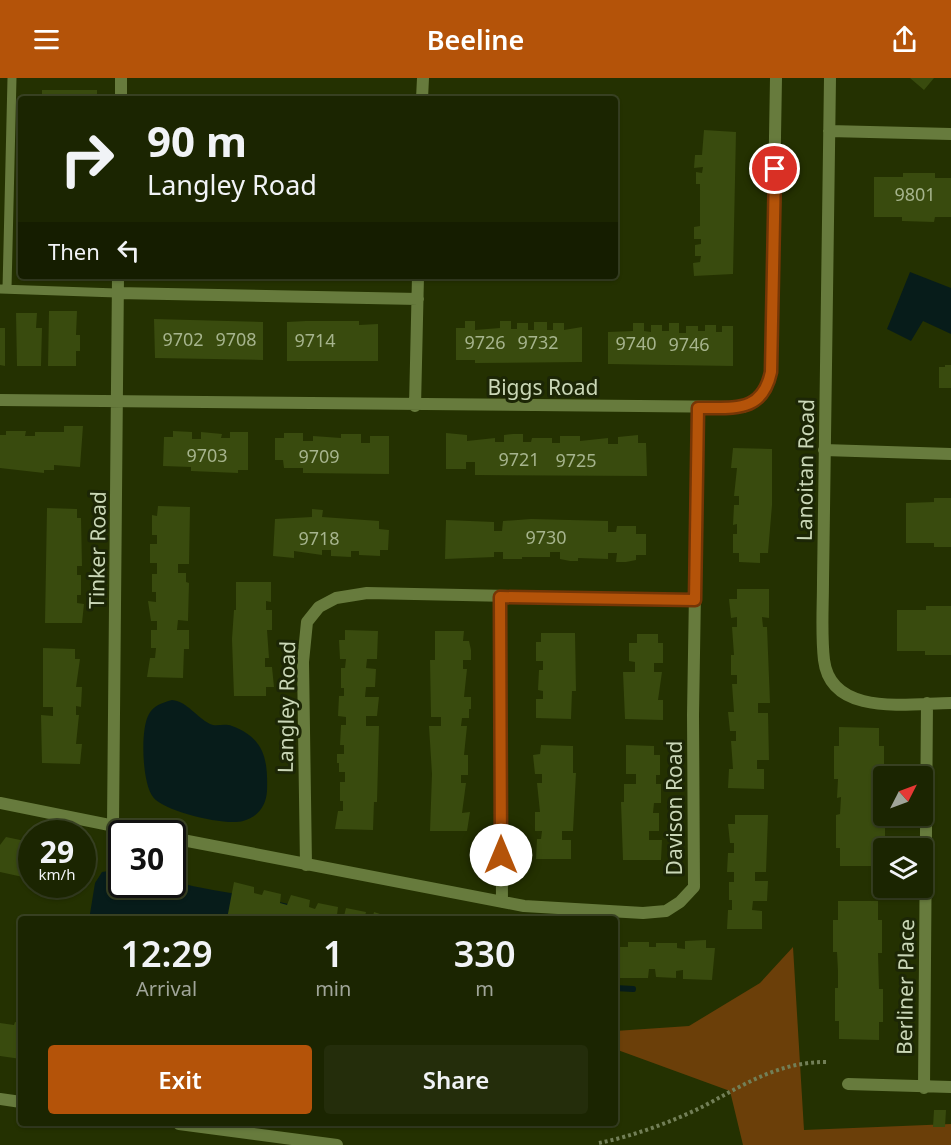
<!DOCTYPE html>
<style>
body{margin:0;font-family:"Noto Sans",sans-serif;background:#242d0b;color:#f1f3f6;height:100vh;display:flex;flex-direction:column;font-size:22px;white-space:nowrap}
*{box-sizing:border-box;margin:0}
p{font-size:20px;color:#a0a599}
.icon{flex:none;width:33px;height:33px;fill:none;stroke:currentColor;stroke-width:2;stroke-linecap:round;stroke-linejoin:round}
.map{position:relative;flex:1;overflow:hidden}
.details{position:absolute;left:18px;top:838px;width:600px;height:210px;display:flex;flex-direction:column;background:#1b2501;border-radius:6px;box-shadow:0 2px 4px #0004,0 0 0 2px #394223}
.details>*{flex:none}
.banner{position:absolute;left:18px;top:18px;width:600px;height:183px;border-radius:6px;box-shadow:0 2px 4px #0004,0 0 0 2px #394223;background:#1b2501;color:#f1f3f6;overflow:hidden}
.needle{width:39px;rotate:48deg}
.buttons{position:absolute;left:873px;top:688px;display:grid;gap:12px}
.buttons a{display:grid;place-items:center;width:60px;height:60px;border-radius:6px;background:#1b2501;box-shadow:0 2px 4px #0004,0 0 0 2px #394223;font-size:30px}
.speed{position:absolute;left:18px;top:742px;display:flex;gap:12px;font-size:30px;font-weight:700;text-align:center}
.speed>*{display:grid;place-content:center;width:78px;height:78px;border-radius:50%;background:#1b2501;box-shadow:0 2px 4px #0004,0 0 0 2px #394223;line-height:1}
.speed small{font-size:15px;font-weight:400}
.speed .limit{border:3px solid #111;border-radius:9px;background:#fff;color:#111}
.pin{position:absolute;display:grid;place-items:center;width:51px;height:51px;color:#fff;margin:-26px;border:3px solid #fff;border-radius:50%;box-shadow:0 2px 6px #0007}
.me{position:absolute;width:66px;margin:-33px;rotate:0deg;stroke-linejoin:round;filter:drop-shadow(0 0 4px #0008)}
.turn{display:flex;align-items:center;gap:21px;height:126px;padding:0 30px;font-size:27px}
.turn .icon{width:78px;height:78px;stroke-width:2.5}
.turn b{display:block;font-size:42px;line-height:51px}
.then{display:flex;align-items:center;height:57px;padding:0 30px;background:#0003;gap:12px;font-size:22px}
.eta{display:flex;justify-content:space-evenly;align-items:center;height:102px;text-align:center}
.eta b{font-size:36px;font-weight:600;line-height:42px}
.button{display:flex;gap:12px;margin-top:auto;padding:12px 30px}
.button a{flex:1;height:69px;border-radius:6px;background:#b45309;color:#fff;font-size:24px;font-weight:600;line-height:69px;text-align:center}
.button a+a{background:#242d0b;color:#f1f3f6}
header{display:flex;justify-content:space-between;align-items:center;height:78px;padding:0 30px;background:#b45309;color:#fff;font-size:27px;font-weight:600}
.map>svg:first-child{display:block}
.green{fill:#6b3f09}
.water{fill:#071c1a}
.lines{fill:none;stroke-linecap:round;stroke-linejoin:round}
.stream{stroke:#071c1a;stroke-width:6}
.building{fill:#394b0e}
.path{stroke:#727f57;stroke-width:4;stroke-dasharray:3 3;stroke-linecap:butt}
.service{stroke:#677b3d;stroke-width:9}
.minor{stroke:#677b3d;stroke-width:12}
.route-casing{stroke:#753606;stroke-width:15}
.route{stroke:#b45309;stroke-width:10}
.labels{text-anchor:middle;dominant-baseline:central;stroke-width:6;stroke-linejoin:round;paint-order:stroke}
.number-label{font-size:18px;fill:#a6b48d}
.street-label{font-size:21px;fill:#cad7b7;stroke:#1c2606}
</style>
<header><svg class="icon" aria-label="menu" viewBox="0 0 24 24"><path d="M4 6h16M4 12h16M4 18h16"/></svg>Beeline<svg class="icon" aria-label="share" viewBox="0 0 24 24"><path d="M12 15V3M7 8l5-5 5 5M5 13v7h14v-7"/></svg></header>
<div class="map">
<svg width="951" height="1067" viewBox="0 0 951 1067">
<rect width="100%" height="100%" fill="#243101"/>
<!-- green -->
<path class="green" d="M793,869L804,1052L951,1046V1067H743L730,1013L615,971V953L689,948L760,905Z"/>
<!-- water -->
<path class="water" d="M910,194L951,210V256L923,243L911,263L887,251Z
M172,622C188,624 196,639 210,646C216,649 224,645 232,648C265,660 268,683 267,713C266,728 258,739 243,743C226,748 164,734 153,719C142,705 140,651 149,636C154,627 162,625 172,622Z
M115,792L121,793L122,807H172L173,803C215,815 258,817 300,829L308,842H89L95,805L102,794Z"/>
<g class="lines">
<!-- stream -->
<path class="stream" d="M615,910L633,911"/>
</g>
<!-- building -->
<path class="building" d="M910,0H934L924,12Z
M42,12H97V21H42Z
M704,52L736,54L733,196L694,198L693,185L700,184L701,178H695V167L701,166V161H694V149L700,148V106H696V94L702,95L703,89L694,90L695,77H702Z
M903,95H935V100H951V139H935L934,144L902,143V139H874V99H903Z
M49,233H77L76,257H80V273H76V288H48Z
M16,235H37L36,250H42L41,288H17Z
M154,241L263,244V282L155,280Z
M306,243H359V247L378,246V283H287V244Z
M465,243H475V252L500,250V243H511V251H517V245H528V252H534V244H547V252H553V245H564V252L582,249V284L475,285V282H456V250H465Z
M633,245H644V253L651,254V247H662V253H669V245H679V255H686V248H698V253H705V247H716V254H722V248H733V288L608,286V254L633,253Z
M0,250H5V288L0,287Z
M945,287H951V310H939V289H945Z
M64,348H83L80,389L54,387V392H44V395L0,390V357H6V353H26L25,358H35V354H64Z
M173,353L192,354V361H201V354L222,356L221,360H230V354H248V392H238V395L191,393V389L163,388L164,359H173Z
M284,355H303V363H313V358L341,360V356H361V365H370V358H389V396L303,395V390H284L283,382H275V360H284Z
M446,355L467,357V363L495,360V364H504V357L513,356H523V364H531L532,360H552V365H560V358H580V363L608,360V366H618V359L638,357V365H646L647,398L475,397V384H466V391H446Z
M733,370L772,371V427L768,475H760V485L739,484V475H733V456H737V446L733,447L734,427H739V418H734L737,390H731Z
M934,420H951V469H934V465H906V425L934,424Z
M158,428L190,429L189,486H178V495H186V504L189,505L188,543L178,542L177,552H189V571H184L183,600L147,599L150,580H155L156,570H151V552H157V543H151L148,523L156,524V514H152V496H157V485H150V466H157V457H152V437L157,438Z
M47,430L77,431V440H81L82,488H77V497H81V517H77V525L84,526L82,545H45Z
M312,431L323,432L322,439L379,443V451L389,452L388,472H380V478L359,477V473H351V479L331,478V472H322V477L294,473V480L273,478L275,441L312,439Z
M531,441L608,443V454H616L617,448H636V456H646V477H636V482L626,484H616L617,475H608V481L578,480V483H570L560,481V474H550V479H522V481H503V474H494V479L445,481L446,442L494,444V453H502L503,443Z
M236,504H271V524L266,523V532H272V552H267L269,580H265V589H272L274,609H266V618H234L232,561L234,532H236Z
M737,511H769V540L762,539L763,549H767L770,625H758V635H768L769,682H757V691H764V711L728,710L729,691H733L731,663H736V653H730L728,634H734L732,606H737V597H731V577H734L732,549H737V539L731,540L729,521H737Z
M926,528H951V577H925V573H897V532H926Z
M345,552L378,553L377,581H367L366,590L376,591L375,609H366L365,619H379L377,638H366V648H379L377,724H374L373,752L335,751L338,733H343V723H340V704H345V694H339V685H337V676H344V667H340L341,647H346V639L338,638L339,618H344V610H341V590H345L346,581H340L339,562H345Z
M435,553H464L463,563H469L471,572V582H463V591H467L464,619H471V631H469V640H462L461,648H467L464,677H468V697H461V705H466L462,735L470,734L467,753H430L432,696L429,648H441V639H431L430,582H435Z
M541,555H575L576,613H572L571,641L536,640V621H543V613L538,612L539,592H543V583H536V564H541Z
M637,556H658V565H663V585H654V594H662L658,622H663V642L625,641L623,594H635V584L629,583V565H637Z
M43,570L75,571V581H80L76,609H82L81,629L76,628V637H79L76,666H82L80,686L42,685L41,637L53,638V629H43Z
M839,649L879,650V668H884V699L878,701V719L880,738H885V769H881V788H840V770H836V737L840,736L841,719L837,720L838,701H834V668H839Z
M541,667L573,668V695H576L573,753H562V762H571V781H536L537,761H541L542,753H535V734H540L537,705H542V696H535L533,677L540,676Z
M626,667L654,668V677H660V697H656V706H661V725H654L653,735H659V753H649V762H662L661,782H623L621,724H624V706H636V696H626Z
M735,737H768L766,794H755V803H768L767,823H753L752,832L762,833V851H727L728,832H732V822H729V804H734V794H727L728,775H734V765H730L728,746H735Z
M6,759L25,763L23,769L32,771V801L0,794V767Z
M234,804L254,809V815L262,817L264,812L281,816L280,825L287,827L291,817L310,822L309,829L315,831L318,825L338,829L337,837L344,838L346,830L366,834L364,842L227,841Z
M838,823H878V842H882V875H878L879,911H883V944H879V962L839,961V943H835V910H838V893L837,874H833V842H838Z
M374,834L395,841L394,842H372Z
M706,862V870H715L712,902L683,901V892L676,893V900L656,899L655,891H649L648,900H615V864H620V869H628V864H649V869H656V865H677V870L685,871V863Z
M15,944L21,945V981L0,978V945L14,947Z
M934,1032H946L945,1049H933Z"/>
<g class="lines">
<!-- path -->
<path class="path" d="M599,1065C633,1058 672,1044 704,1028C745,1006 780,983 829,984"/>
<!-- service -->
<path class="service" d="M0,211L117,215
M7,211L12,0"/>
<!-- minor -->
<path class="minor" d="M830,0L823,503C823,529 821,556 824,582C831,640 911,625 951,625
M121,21V0
M422,21L423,0
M829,53L951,56
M117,215L418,221
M0,322L743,329C761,321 767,314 771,294L776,0
M415,328L418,198
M824,372L951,376
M500,519L502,824
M0,725L154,756
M113,747L118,198
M172,760L524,828L643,835L666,833L680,824L694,809L693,637L698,330
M306,787L303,584L307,544L319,529L336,520L367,515L695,522
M848,1006L951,1009
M924,1010L927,625
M0,1021L21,1024
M179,1046L337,1067"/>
</g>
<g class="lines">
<!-- route casing -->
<g class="route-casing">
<path id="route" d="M501,777L500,519L695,522L698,330C733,329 762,336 771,294L775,91"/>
</g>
<!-- route -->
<use href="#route" class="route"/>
</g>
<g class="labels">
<!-- number labels -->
<g class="number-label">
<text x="915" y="116">9801</text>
<text x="183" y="261">9702</text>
<text x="236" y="261">9708</text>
<text x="315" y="262">9714</text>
<text x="485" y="264">9726</text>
<text x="538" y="264">9732</text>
<text x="636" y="265">9740</text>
<text x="689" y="266">9746</text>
<text x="207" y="377">9703</text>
<text x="319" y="378">9709</text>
<text x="519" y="381">9721</text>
<text x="576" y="382">9725</text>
<text x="546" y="459">9730</text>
<text x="319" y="460">9718</text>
</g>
<!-- street labels -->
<g class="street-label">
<text x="543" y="309">Biggs Road</text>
<text transform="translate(805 392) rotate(-89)">Lanoitan Road</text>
<text transform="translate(97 472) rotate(-89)">Tinker Road</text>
<text transform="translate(286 629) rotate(-89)">Langley Road</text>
<text transform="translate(674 730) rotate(-90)">Davison Road</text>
<text transform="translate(905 909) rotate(-89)">Berliner Place</text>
</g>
</g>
</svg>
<div class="buttons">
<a><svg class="needle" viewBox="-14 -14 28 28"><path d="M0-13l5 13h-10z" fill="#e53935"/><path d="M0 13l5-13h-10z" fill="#a0a599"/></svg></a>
<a><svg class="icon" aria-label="layers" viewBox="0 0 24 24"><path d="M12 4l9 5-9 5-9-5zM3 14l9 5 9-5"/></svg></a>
</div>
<div class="speed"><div>29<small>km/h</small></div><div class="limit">30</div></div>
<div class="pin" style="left:775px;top:91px;background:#d93025"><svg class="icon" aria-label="arrive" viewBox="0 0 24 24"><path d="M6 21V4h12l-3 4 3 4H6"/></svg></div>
<svg class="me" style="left:501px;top:777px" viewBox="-20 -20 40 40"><circle r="19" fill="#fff"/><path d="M0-13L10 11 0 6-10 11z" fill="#b45309"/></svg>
<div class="banner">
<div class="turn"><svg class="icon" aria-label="right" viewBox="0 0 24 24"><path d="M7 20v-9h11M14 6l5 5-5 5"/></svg><div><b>90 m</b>Langley Road</div></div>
<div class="then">Then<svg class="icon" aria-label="left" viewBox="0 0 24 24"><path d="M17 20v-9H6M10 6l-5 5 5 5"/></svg></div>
</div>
<section class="details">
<div class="eta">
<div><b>12:29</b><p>Arrival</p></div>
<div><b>1</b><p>min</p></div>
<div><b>330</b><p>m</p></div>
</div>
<div class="button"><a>Exit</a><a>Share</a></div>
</section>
</div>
